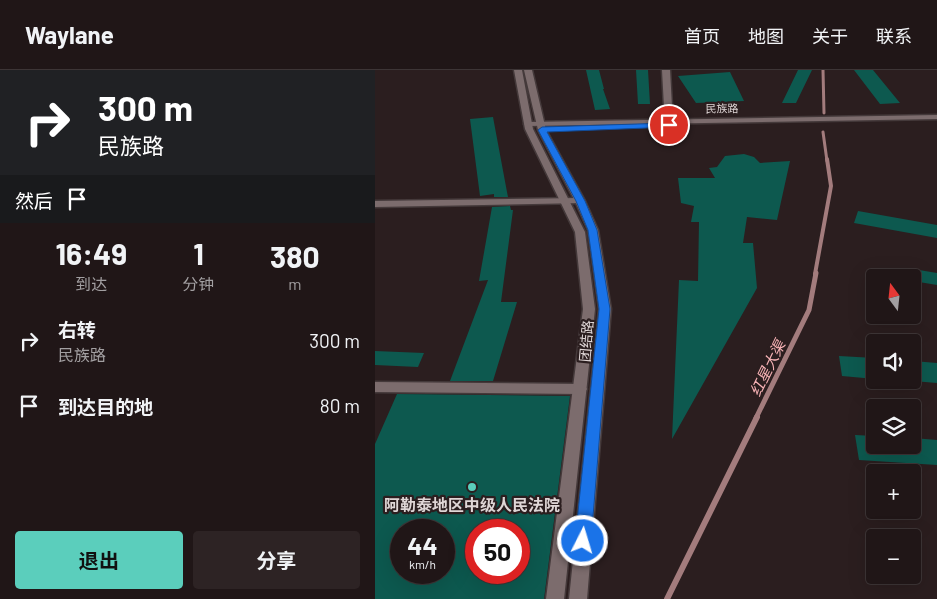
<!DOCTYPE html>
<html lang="zh">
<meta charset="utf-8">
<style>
body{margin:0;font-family:Barlow,"Noto Sans SC",sans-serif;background:#2d2324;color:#f1f3f6;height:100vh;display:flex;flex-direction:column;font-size:19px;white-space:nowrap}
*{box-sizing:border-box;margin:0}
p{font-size:16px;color:#a29fa1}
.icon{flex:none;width:28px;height:28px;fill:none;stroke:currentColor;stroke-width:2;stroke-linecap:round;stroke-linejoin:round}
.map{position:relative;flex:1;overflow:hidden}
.drawer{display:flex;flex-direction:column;background:#201617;width:375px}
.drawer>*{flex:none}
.guide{background:#202124;color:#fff;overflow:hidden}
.needle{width:32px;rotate:345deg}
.buttons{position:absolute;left:491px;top:199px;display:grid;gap:10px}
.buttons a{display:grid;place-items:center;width:55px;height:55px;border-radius:5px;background:#201617;box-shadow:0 5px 20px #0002,0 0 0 1px #3d3536;font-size:25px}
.speed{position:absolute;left:15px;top:449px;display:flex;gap:10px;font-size:25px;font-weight:700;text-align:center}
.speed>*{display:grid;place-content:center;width:65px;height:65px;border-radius:50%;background:#201617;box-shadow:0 5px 20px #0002,0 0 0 1px #3d3536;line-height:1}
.speed small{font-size:12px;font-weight:400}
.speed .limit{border:8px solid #d22;background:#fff;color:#111}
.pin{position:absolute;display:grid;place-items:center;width:42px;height:42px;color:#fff;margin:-21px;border:2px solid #fff;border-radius:50%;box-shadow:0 1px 5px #0007}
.me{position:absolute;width:55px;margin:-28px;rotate:5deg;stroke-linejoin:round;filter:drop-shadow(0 0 4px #0008)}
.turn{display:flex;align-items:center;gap:18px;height:105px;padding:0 15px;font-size:22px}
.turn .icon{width:65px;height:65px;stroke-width:2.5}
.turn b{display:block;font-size:35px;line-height:42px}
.then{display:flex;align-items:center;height:48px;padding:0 15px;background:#0003;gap:10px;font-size:19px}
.eta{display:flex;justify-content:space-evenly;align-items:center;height:85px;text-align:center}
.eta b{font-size:30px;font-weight:700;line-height:35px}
.cta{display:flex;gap:10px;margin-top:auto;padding:10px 15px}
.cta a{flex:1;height:58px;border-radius:5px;background:#5bcebc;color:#111;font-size:20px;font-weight:700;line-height:58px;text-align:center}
.cta a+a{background:#2d2324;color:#f1f3f6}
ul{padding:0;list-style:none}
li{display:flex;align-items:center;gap:15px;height:65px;padding:0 15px}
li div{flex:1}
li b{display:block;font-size:19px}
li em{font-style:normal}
header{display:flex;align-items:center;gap:30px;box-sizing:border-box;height:70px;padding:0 25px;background:#201617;border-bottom:1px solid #3d3536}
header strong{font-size:24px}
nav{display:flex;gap:28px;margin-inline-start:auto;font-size:18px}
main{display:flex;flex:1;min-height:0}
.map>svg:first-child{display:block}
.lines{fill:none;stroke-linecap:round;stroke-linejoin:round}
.stream-far3{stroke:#a37c7d;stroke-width:3}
.stream-far2{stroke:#a37c7d;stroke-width:4}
.stream-far1{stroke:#a37c7d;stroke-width:5}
.stream{stroke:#a37c7d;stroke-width:6}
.building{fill:#0d594f;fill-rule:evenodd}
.minor-casing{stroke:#44393a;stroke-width:3}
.tertiary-casing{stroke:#44393a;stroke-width:3}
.secondary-casing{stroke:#44393a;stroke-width:3}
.minor{fill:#7c6c6d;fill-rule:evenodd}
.tertiary{fill:#7c6c6d;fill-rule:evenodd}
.secondary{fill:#7c6c6d;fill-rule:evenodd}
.route{fill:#1a73e8;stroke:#114b97}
.poi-dot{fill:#5bcebc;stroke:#2b1e1f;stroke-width:2}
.labels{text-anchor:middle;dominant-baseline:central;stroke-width:4.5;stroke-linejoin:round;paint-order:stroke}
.far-street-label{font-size:11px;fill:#dfd6d6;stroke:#2b1e1f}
.street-label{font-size:14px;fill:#dfd6d6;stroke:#2b1e1f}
.water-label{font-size:15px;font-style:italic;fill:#f7b2b5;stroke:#2b1e1f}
.near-poi-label{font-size:16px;font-weight:bold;fill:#dfd6d6;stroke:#2b1e1f}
</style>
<header>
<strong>Waylane</strong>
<nav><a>首页</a><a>地图</a><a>关于</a><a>联系</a></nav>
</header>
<main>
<section class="drawer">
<div class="guide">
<div class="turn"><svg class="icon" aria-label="right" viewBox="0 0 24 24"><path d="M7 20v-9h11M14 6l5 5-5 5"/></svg><div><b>300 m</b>民族路</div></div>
<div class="then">然后<svg class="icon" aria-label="arrive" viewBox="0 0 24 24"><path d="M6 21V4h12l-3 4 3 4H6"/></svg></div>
</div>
<div class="eta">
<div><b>16:49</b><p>到达</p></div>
<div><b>1</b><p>分钟</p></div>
<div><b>380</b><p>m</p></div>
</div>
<ul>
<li><svg class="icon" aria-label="right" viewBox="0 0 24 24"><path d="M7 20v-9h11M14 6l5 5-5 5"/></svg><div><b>右转</b><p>民族路</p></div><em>300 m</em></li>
<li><svg class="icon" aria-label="arrive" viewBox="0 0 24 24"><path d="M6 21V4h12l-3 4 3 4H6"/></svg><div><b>到达目的地</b></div><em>80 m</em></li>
</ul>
<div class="cta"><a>退出</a><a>分享</a></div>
</section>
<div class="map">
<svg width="562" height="529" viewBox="0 0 562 529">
<rect width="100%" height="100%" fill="#2b1e1f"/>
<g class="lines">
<!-- stream-far3 -->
<path class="stream-far3" d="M448,0L449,43
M448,62L452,91"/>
<!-- stream-far2 -->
<path class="stream-far2" d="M440,204L456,116L452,89"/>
<!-- stream-far1 -->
<path class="stream-far1" d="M381,348L434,240L441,203"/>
<!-- stream -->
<path class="stream" d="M292,529L382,347"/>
</g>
<!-- building -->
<path class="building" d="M211,0H224L229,19H228L235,39L220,40Z
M261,0H273L275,34H263Z
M423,0H437L421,33H407Z
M479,0H498L525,33L505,34Z
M355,2L369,31L321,33L303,6Z
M118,47L132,122L133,127H119V124L105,126L95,49Z
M369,84L379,87L385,93L415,91L402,150L372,147L368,173H378L382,218L297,369L304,210L323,211L324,152H316L319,136L306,133L303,108H340L334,98L342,97L350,86Z
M135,136L136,140H138L126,232H142L118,311H75L113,210L104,211L117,137Z
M483,141L562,155V168L479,153Z
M538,199L562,203V215L538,211Z
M0,281L49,283L43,297L0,295Z
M464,286L500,288V309L467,306Z
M538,291L562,293V313L538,311Z
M22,324L195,326L169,529H0V374ZM26,460H69V502H26ZM101,460H144V502H101Z
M480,365L500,366V375H538V368L562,370V395L484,390Z"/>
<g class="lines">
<!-- minor casing -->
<g class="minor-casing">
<path id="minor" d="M287,0H295L298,55L294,57L290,55Z
M205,128L208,129V133L0,137V131Z
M0,312L205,314L210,316L212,319L210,322L205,324L0,322Z"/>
</g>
<!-- tertiary casing -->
<g class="tertiary-casing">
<path id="tertiary" d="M562,45V49L153,56L149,54L153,52Z"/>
</g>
<!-- secondary casing -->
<g class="secondary-casing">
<path id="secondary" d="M139,0H147L158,59L210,162L220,239L189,529H171L208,239L200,162L150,59Z
M149,0H157L171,60L210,131L223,160L236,239L212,529H194L224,239L213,160L200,131L163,60Z"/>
</g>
<!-- minor -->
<use href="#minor" class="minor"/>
<!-- tertiary -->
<use href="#tertiary" class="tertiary"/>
<!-- secondary -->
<use href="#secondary" class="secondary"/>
</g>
<!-- route -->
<path class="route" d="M294,53L297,55L296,57L172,62L210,131L222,160L235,239L216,471L213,476L208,478L203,476L200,471L224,239L213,160L201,131L163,60L167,57Z"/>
<!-- markers -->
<circle class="poi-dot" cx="97" cy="417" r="5"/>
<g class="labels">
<!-- far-street labels -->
<g class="far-street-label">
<text transform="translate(347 38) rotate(-1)">民族路</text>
</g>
<!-- street labels -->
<g class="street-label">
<text transform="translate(211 271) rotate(-85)">团结路</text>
</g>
<!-- water labels -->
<g class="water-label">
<text transform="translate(392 298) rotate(-64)">红星大渠</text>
</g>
<!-- near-poi labels -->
<g class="near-poi-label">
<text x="97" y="434">阿勒泰地区中级人民法院</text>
</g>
</g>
</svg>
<div class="buttons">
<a><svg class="needle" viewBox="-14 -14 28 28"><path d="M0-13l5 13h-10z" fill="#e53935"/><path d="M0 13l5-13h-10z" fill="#a29fa1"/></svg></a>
<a><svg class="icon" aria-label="sound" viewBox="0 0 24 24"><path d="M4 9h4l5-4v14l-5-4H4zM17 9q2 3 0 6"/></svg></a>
<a><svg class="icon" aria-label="layers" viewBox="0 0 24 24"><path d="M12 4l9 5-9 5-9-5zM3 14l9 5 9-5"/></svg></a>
<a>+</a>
<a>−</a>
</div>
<div class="speed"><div>44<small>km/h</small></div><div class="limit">50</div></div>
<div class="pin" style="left:294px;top:55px;background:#d93025"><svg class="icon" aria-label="arrive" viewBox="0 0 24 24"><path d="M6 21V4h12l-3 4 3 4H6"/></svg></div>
<svg class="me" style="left:208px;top:471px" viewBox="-20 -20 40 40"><circle r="17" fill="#1a73e8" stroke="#fff" stroke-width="3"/><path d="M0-11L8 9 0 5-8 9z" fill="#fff"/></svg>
</div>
</main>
